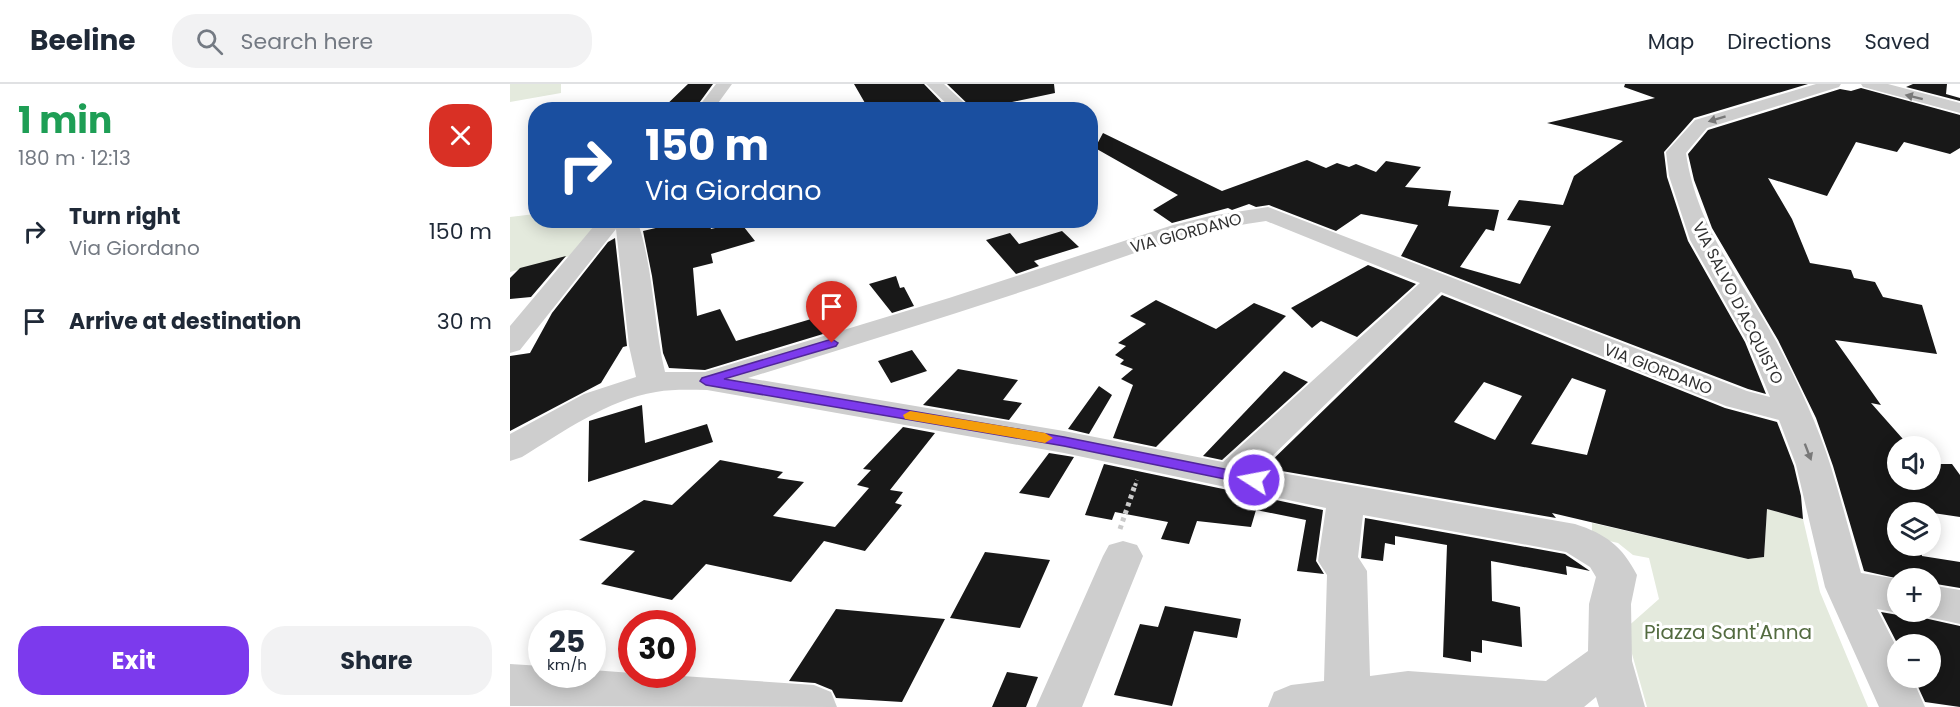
<!DOCTYPE html>
<meta charset="utf-8">
<style>
body{margin:0;font-family:Poppins,sans-serif;background:#f2f2f3;color:#1f2937;height:100vh;display:flex;flex-direction:column;font-size:22px;white-space:nowrap}
*{box-sizing:border-box;margin:0}
p{font-size:20px;color:#747a83}
.icon{flex:none;width:33px;height:33px;fill:none;stroke:currentColor;stroke-width:2;stroke-linecap:round;stroke-linejoin:round}
.map{position:relative;flex:1;overflow:hidden}
.details{display:flex;flex-direction:column;background:#fff;width:510px}
.details>*{flex:none}
.guide{position:absolute;left:18px;top:18px;width:570px;height:126px;border-radius:24px;box-shadow:0 3px 15px #0003;background:#1a4fa0;color:#fff;overflow:hidden}
.tools{position:absolute;left:1377px;top:352px;display:grid;gap:12px}
.tools a{display:grid;place-items:center;width:54px;height:54px;border-radius:50%;background:#fff;box-shadow:0 3px 15px #0003;font-size:30px}
.speed{position:absolute;left:18px;top:526px;display:flex;gap:12px;font-size:30px;font-weight:700;text-align:center}
.speed>*{display:grid;place-content:center;width:78px;height:78px;border-radius:50%;background:#fff;box-shadow:0 3px 15px #0003;line-height:1}
.speed small{font-size:15px;font-weight:400}
.speed .limit{border:9px solid #d22;background:#fff;color:#111}
.pin{position:absolute;display:grid;place-items:center;width:51px;height:51px;color:#fff;margin:-62px -26px;border-radius:50% 50% 50% 0;rotate:-45deg;box-shadow:0 0 6px #0007}
.pin .icon{rotate:45deg}
.me{position:absolute;width:66px;margin:-33px;rotate:281deg;stroke-linejoin:round;filter:drop-shadow(0 0 4px #0008)}
.turn{display:flex;align-items:center;gap:21px;height:126px;padding:0 18px;font-size:27px}
.turn .icon{width:78px;height:78px;stroke-width:2.5}
.turn b{display:block;font-size:42px;line-height:51px}
.round{display:grid;place-items:center;flex:none;width:63px;height:63px;border-radius:24px;background:#f2f2f3}
.headline{display:flex;align-items:center;justify-content:space-between;height:102px;padding:0 18px}
h1{font-size:36px;font-weight:700;line-height:45px;color:#1e9e55}
.action{display:flex;gap:12px;margin-top:auto;padding:12px 18px}
.action a{flex:1;height:69px;border-radius:24px;background:#7c3aed;color:#fff;font-size:24px;font-weight:700;line-height:69px;text-align:center}
.action a+a{background:#f2f2f3;color:#1f2937}
ul{padding:0;list-style:none}
li{display:flex;align-items:center;gap:18px;height:90px;padding:0 18px}
li div{flex:1}
li b{display:block;font-size:22px}
li em{font-style:normal}
header{display:flex;align-items:center;gap:36px;box-sizing:border-box;height:84px;padding:0 30px;background:#fff;border-bottom:2px solid #e0e1e3}
header strong{font-size:28px}
nav{display:flex;gap:33px;margin-inline-start:auto;font-size:21px}
.search{width:420px;height:54px;background:#f2f2f3;display:flex;align-items:center;gap:15px;box-sizing:border-box;padding:0 21px;border-radius:24px;color:#747a83;font-size:22px}
main{display:flex;flex:1;min-height:0}
.map>svg:first-child{display:block}
.green{fill:#e4eadd}
.building{fill:#181818;fill-rule:evenodd}
.lines{fill:none;stroke-linecap:round;stroke-linejoin:round}
.path-far1{stroke:#cbcbcb;stroke-width:4;stroke-dasharray:3 3;stroke-linecap:butt}
.path{stroke:#cbcbcb;stroke-width:5;stroke-dasharray:4 4;stroke-linecap:butt}
.minor{fill:#cecece;fill-rule:evenodd}
.oneway{fill:#787878}
.route{fill:#7c3aed;stroke:#51269a;stroke-width:1.5}
.slow{fill:#f59e0b}
.labels{text-anchor:middle;dominant-baseline:central;stroke-width:6;stroke-linejoin:round;paint-order:stroke}
.street-label{font-size:16px;fill:#313131;stroke:#fff}
.near-park-label{font-size:20px;fill:#536b40;stroke:#fff}
</style>
<header>
<strong>Beeline</strong>
<div class="search"><svg class="icon" aria-label="search" viewBox="0 0 24 24"><circle cx="10" cy="10" r="6"/><path d="M15 15l6 6"/></svg>Search here</div>
<nav><a>Map</a><a>Directions</a><a>Saved</a></nav>
</header>
<main>
<section class="details">
<div class="headline"><div><h1>1 min</h1><p>180 m · 12:13</p></div><a class="round" style="background:#d93025;color:#fff"><svg class="icon" aria-label="close" viewBox="0 0 24 24"><path d="M6 6l12 12M18 6L6 18"/></svg></a></div>
<ul>
<li><svg class="icon" aria-label="right" viewBox="0 0 24 24"><path d="M7 20v-9h11M14 6l5 5-5 5"/></svg><div><b>Turn right</b><p>Via Giordano</p></div><em>150 m</em></li>
<li><svg class="icon" aria-label="arrive" viewBox="0 0 24 24"><path d="M6 21V4h12l-3 4 3 4H6"/></svg><div><b>Arrive at destination</b></div><em>30 m</em></li>
</ul>
<div class="action"><a>Exit</a><a>Share</a></div>
</section>
<div class="map">
<svg width="1450" height="623" viewBox="0 0 1450 623">
<rect width="100%" height="100%" fill="#fff"/>
<!-- green -->
<path class="green" d="M0,0H51V9L0,18Z
M25,130L26,136L93,137L64,171L0,188V133Z
M1257,425L1293,435L1310,508L1358,623H1137L1115,545L1149,515L1139,474L1123,471L1108,459L1082,453V439L1238,475L1254,473Z"/>
<!-- building -->
<path class="building" d="M178,0H203L184,26H151Z
M344,0H414L439,26H359Z
M437,0H544L545,9L464,26Z
M1115,0H1298L1184,34L1154,68L1157,93L1178,157L1235,258L1256,310L1238,305L891,172L908,141L851,130L826,147L759,121L746,123L739,120L722,126L718,124L662,139L643,126L668,111L585,64L593,49L712,107L797,76L816,84L827,79L839,83L846,80L866,88L876,77L911,83L895,103L941,107L938,122L989,126L984,147L976,145L950,183L1010,200L1041,142L997,136L1009,116L1053,121L1064,92L1113,57L1037,39L1145,14L1114,3Z
M1403,0H1437L1436,10L1450,14V17L1396,3Z
M1351,4L1450,31V64L1440,70L1394,58L1387,68L1346,58L1317,112L1258,94L1282,135L1300,179L1341,186L1344,194L1365,198L1373,213L1412,221L1427,270L1325,256L1371,321L1361,319L1400,363H1388V396H1420V380H1442L1450,391V433L1403,426L1404,429H1388V462H1410L1412,472L1450,478V504L1420,499V495H1390L1354,487L1323,382L1306,334L1268,256L1202,144L1184,96L1178,70L1198,46L1330,5L1341,7Z
M198,137L201,145L230,138L245,157L201,170L203,179L183,184L187,232L210,225L226,257L308,233L313,250L195,286L159,284L153,269L142,192L133,147L171,138L173,143Z
M552,147L569,163L524,177L529,182L506,190L476,156L500,149L509,160Z
M105,154L117,262L113,263L91,299L0,347V272L20,269L42,229L98,158Z
M56,172L21,213L0,215V194L10,184Z
M858,181L906,200L847,253L811,237L802,244L781,224Z
M386,192L390,204L394,203L404,222L382,229L359,200Z
M932,211L1215,324L1267,338L1284,382L1291,412L1293,435L1257,425L1254,473L1238,475L1042,429L1046,434L754,384ZM1062,294L1096,306L1077,371L1021,360ZM974,298L1012,312L985,356L944,338Z
M646,216L706,245L744,219L776,232L646,363L603,354L623,301L611,295L623,285L610,280L614,276L605,271L616,262L608,259L636,240L620,232Z
M402,266L417,287L381,299L368,277Z
M448,285L508,296L493,316L512,319L499,336L413,321Z
M774,287L798,298L712,376L693,372Z
M589,302L602,311L579,350L558,345Z
M132,321L135,359L197,340L203,358L78,398L79,337Z
M393,343L425,349L380,406L393,408L385,419L392,421L355,467L314,457L281,498L196,480L162,516L91,500L125,467L69,456L134,416L162,421L210,376L273,388L267,394L294,398L263,432L325,443L359,404L347,401L361,386L353,385Z
M539,369L564,373L539,414L509,409Z
M594,380L813,426L806,477L814,490L787,487L796,436L746,426L741,443L687,437L679,460L651,455L658,438L605,428L602,436L575,431Z
M855,434L1055,470L1080,487L1056,482L1057,491L981,477L982,517L1010,523L1012,563L972,556V569L961,567V578L933,573L937,461L885,452V461L875,459L873,477L851,474Z
M475,468L540,476L510,544L440,534Z
M655,522L731,535L727,554L684,547L662,622L604,611L630,540L648,543Z
M326,525L435,535L392,618L326,614L322,606L305,599L279,597Z
M1371,528L1388,531L1393,528H1402L1405,532L1450,542V623L1415,618L1404,594H1420V561H1388Z
M497,588L528,593L516,623H482Z"/>
<g class="lines">
<!-- path-far1 -->
<path class="path-far1" d="M625,402L627,396"/>
<!-- path -->
<path class="path" d="M610,445L625,401"/>
<!-- minor -->
<path class="minor" d="M206,0H222L203,26H186Z
M416,0H434L462,26H443Z
M1306,0H1331L1329,3L1197,44L1176,69C1187,145 1231,193 1266,257C1287,297 1308,341 1321,383C1332,418 1341,454 1351,489L1388,495V528H1391L1388,529L1367,525L1388,566V594H1402L1415,623H1369L1315,503L1286,381L1269,336L1216,322L931,208L749,385L1065,440C1096,450 1112,462 1127,491L1121,520L1122,577L1135,623H1089L1086,613L1074,623H758L764,608L781,601L814,597L817,491L808,477L816,424L554,369L197,306C180,306 163,305 146,308C97,316 53,348 12,373L0,377V350L74,310L126,293L119,262L106,145L10,266L0,269V242L89,136H127C144,184 143,238 155,288H195L439,214L663,141L700,132L758,123L1237,307L1260,313L1237,257L1180,156L1159,92L1156,68L1185,36ZM756,137L910,199L713,378L554,347L238,294C335,264 432,234 529,202C604,177 676,147 756,137ZM853,431L1056,468L1080,483L1086,493L1079,520L1078,567L1036,597L898,587L860,592L857,487L848,473Z
M1351,0H1378L1450,19V29L1353,3Z
M613,457L627,461L633,472L572,623H526L593,472L599,461Z
M1420,501L1450,506V540L1405,530L1404,528H1420Z
M0,580L32,582V591H82V586L122,589V591H157L304,601L321,608L327,623L0,622Z"/>
</g>
<!-- one-way arrows -->
<defs><path id="oneway-solid" d="M-6-.8H1V-3.2L6.5 0L1 3.2V.8H-6Z" transform="scale(1.5)"/></defs>
<g class="oneway">
<use href="#oneway-solid" transform="translate(1404 13) rotate(-166)"/>
<use href="#oneway-solid" transform="translate(1207 35) rotate(163)"/>
<use href="#oneway-solid" transform="translate(1298 368) rotate(69)"/>
</g>
<!-- route -->
<path class="route" d="M322,255L328,259L326,262L214,295L554,353L749,392L751,396L749,400L744,401L554,362L196,301L190,297L192,294Z"/>
<!-- slow -->
<path class="slow" d="M400,327L535,349L543,354L535,359L395,335L393,331Z"/>
<g class="labels">
<!-- street labels -->
<g class="street-label">
<text transform="translate(676 149) rotate(-15)">VIA GIORDANO</text>
<text transform="translate(1228 219) rotate(63)">VIA SALVO D'ACQUISTO</text>
<text transform="translate(1148 285) rotate(21)">VIA GIORDANO</text>
</g>
<!-- near-park labels -->
<g class="near-park-label">
<text x="1218" y="548">Piazza Sant'Anna</text>
</g>
</g>
</svg>
<div class="tools">
<a><svg class="icon" aria-label="sound" viewBox="0 0 24 24"><path d="M4 9h4l5-4v14l-5-4H4zM17 9q2 3 0 6"/></svg></a>
<a><svg class="icon" aria-label="layers" viewBox="0 0 24 24"><path d="M12 4l9 5-9 5-9-5zM3 14l9 5 9-5"/></svg></a>
<a>+</a>
<a>−</a>
</div>
<div class="speed"><div>25<small>km/h</small></div><div class="limit">30</div></div>
<div class="pin" style="left:322px;top:259px;background:#d93025"><svg class="icon" aria-label="arrive" viewBox="0 0 24 24"><path d="M6 21V4h12l-3 4 3 4H6"/></svg></div>
<svg class="me" style="left:744px;top:396px" viewBox="-20 -20 40 40"><circle r="17" fill="#7c3aed" stroke="#fff" stroke-width="3"/><path d="M0-11L8 9 0 5-8 9z" fill="#fff"/></svg>
<div class="guide">
<div class="turn"><svg class="icon" aria-label="right" viewBox="0 0 24 24"><path d="M7 20v-9h11M14 6l5 5-5 5"/></svg><div><b>150 m</b>Via Giordano</div></div>
</div>
</div>
</main>
